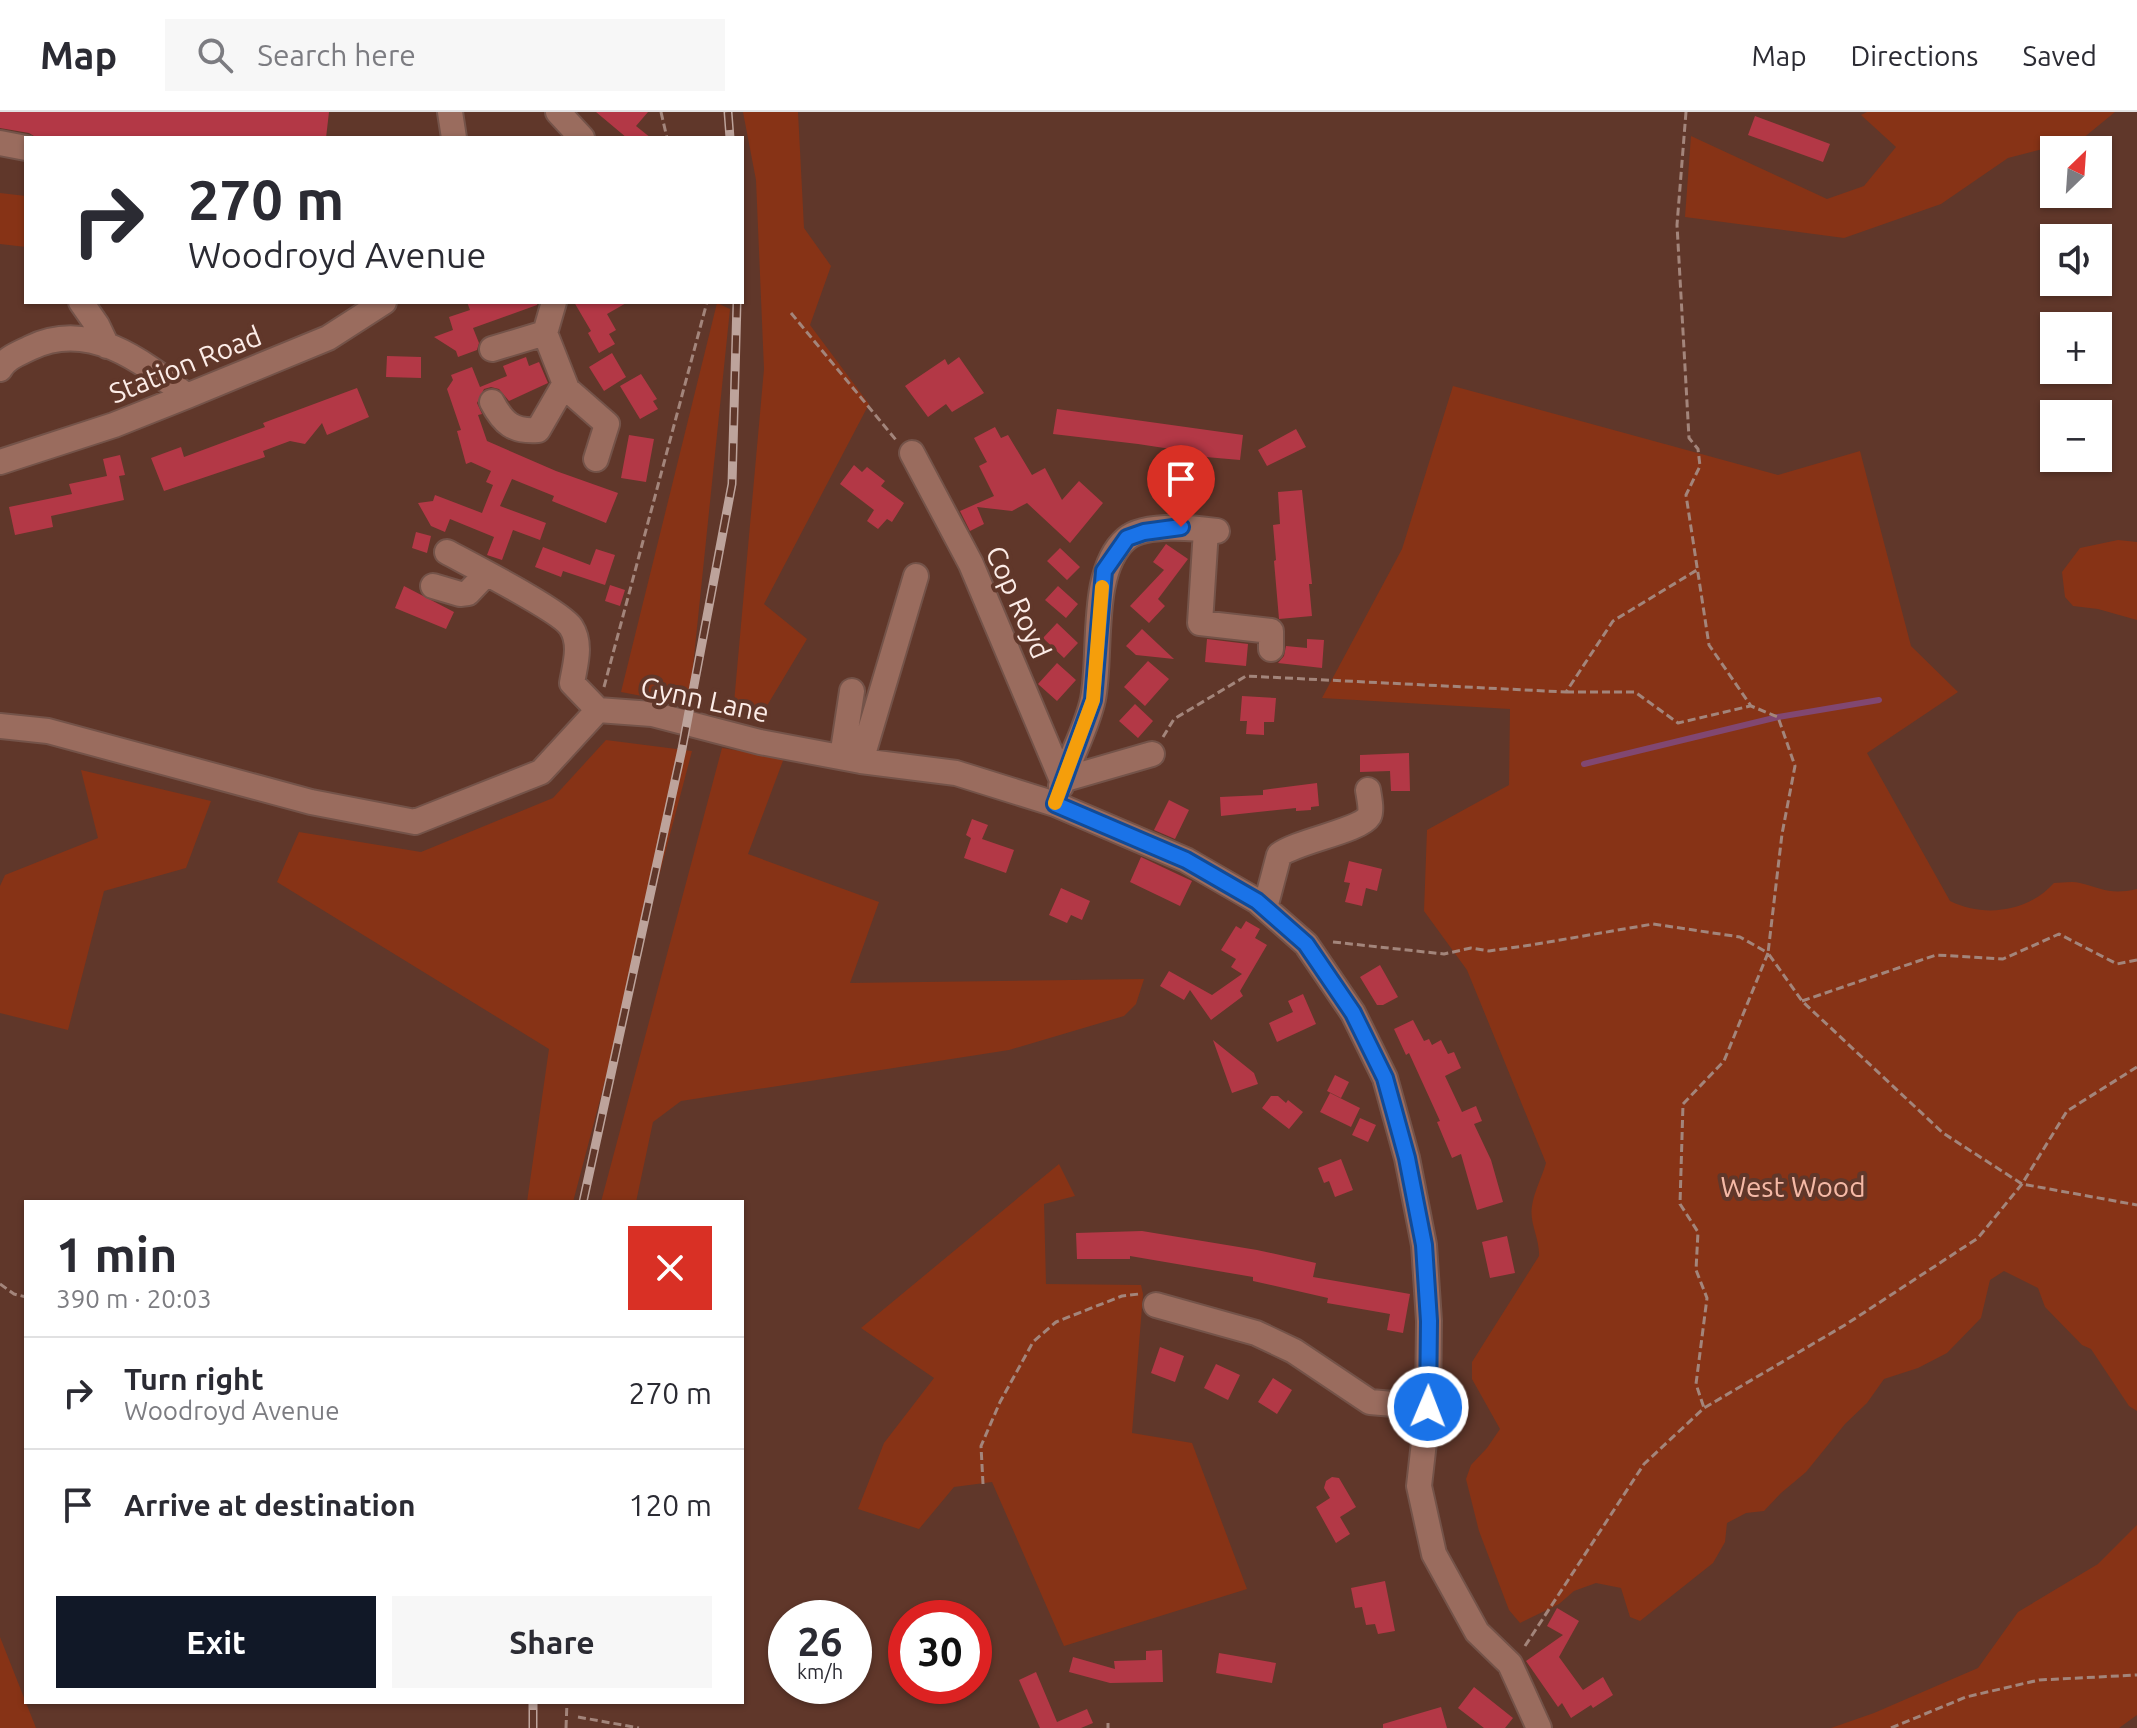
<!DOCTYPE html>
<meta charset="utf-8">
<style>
body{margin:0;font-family:Ubuntu,sans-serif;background:#f7f7f7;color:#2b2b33;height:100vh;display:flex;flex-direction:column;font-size:30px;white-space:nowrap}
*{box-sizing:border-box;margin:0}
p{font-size:26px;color:#7c7c81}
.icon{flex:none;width:44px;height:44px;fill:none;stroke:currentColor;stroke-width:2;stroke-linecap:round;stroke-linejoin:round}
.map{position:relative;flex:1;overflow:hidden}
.panel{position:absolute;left:24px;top:1088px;width:720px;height:504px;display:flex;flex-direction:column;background:#fff;border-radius:0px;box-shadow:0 2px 6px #0004}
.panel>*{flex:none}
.banner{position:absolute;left:24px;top:24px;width:720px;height:168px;border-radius:0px;box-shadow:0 2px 6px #0004;background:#fff;color:#2b2b33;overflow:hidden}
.needle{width:52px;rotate:25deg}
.tools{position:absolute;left:2040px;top:24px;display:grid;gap:16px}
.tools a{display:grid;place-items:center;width:72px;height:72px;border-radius:0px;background:#fff;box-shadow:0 2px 6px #0004;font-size:40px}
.speed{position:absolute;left:768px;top:1488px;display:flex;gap:16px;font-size:40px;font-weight:700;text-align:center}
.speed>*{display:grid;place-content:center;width:104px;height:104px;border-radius:50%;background:#fff;box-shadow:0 2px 6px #0004;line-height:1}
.speed small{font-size:20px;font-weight:400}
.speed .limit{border:12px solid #d22;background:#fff;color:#111}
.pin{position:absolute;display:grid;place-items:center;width:68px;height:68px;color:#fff;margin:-82px -34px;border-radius:50% 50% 50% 0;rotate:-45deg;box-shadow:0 0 8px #0007}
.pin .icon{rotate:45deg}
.me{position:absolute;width:88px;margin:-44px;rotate:1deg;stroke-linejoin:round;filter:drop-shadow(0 0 6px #0008)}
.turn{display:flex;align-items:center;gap:28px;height:168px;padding:0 32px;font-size:36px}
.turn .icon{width:104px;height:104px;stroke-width:2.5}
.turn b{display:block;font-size:56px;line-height:68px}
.round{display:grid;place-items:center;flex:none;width:84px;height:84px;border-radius:0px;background:#f7f7f7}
.overview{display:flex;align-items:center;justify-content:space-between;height:136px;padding:0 32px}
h1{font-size:48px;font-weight:700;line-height:60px}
.action{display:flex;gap:16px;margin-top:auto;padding:16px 32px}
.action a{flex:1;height:92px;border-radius:0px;background:#111827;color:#fff;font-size:32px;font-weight:700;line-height:92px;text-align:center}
.action a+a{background:#f7f7f7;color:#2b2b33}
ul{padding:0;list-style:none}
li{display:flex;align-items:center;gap:24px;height:112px;padding:0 32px;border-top:2px solid #e1e1e2}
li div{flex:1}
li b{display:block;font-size:30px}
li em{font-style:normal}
header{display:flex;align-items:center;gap:48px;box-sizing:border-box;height:112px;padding:0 40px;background:#fff;border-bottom:2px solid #e1e1e2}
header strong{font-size:38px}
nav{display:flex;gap:44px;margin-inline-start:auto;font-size:28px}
.search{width:560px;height:72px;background:#f7f7f7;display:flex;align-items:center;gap:20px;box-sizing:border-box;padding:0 28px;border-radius:0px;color:#7c7c81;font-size:30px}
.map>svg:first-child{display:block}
.green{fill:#873316}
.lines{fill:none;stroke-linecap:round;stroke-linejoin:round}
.stream{stroke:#814771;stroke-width:6}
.building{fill:#b33846}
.minor-casing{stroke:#745349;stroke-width:28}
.path{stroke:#a3857b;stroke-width:3;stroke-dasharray:8 4;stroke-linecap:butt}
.minor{stroke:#9a6c5e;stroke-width:24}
.rail-casing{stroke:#bda39b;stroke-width:9}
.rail{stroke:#60372a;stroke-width:6;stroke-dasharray:18;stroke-linecap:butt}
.route-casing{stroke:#114b97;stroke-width:20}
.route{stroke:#1a73e8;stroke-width:14}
.slow{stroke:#f59e0b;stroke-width:14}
.labels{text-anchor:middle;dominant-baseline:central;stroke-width:8;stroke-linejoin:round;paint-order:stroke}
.street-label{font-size:28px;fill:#fcece7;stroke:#60372a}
.park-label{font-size:28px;fill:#f5b9a6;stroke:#60372a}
</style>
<header>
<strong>Map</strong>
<div class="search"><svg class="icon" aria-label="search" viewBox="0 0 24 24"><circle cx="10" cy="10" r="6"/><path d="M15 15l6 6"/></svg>Search here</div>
<nav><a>Map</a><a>Directions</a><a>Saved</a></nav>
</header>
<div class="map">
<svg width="2137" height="1616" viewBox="0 0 2137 1616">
<rect width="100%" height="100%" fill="#60372a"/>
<!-- green -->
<path class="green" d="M743,0H798L804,116L831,154L810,213L869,292L764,492L807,527L759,607L733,602L764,257L756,68Z
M1867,0H2115L2082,27L2008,46L1941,92L1844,126L1685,105L1691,24L1827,87L1864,74L1896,35L1861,3Z
M0,81L26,84V135L0,132Z
M717,191L730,197L689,593L621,580Z
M1453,274L1778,363L1860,339L1911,534L1958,580L1867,641L1950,789C1984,806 2028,800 2054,771C2062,771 2072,769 2080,771C2103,777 2111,783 2137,777V1299L2129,1294L2091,1237L2082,1233L2045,1195L2038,1176L2004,1159L1990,1168L1981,1206L1947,1241L1918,1256L1884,1267L1867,1291L1845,1312L1806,1360L1781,1381L1764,1399L1746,1401L1727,1411L1725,1430L1713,1451L1640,1509L1630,1505L1621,1476L1596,1471L1574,1479L1559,1492L1520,1511L1509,1498L1479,1419L1466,1367L1471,1353L1487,1336L1500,1317L1472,1267V1250L1539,1144C1540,1127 1529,1111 1532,1094C1534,1080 1542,1065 1546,1051L1467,858L1424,799L1427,718L1509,673L1510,597L1322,586L1402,437Z
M2118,428L2137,430V508L2098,497L2073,494L2065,485L2062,460L2080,436Z
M606,628L692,639L573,1090H527L549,937L277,770L299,720L421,740L553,686Z
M722,636L784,646L748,742L879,790L850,871L1144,867L1136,892L1124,904L1009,938L681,989L653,1010L636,1090H601Z
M81,658L211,689L186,756L104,779L68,918L0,901V774L5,763L98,726Z
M1059,1052L1075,1084L1044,1092L1046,1172L1141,1173L1143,1182L1132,1321L1192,1331L1247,1477L1064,1534L992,1370L954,1375L919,1417L858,1397L884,1331L934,1266L861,1216Z
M2137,1413V1603L2119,1616H1831L1874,1601L1978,1556L2018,1500L2098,1452Z
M0,1525L36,1616H0Z"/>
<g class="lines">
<!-- stream -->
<path class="stream" d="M1584,652L1778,605L1879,588"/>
</g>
<!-- building -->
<path class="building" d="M0,0H329L326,26H37L29,21L0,16Z
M596,0H648L636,14L651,26H627Z
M1755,4L1830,32L1823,50L1748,23Z
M467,190H538L537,193L473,216L479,231L477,238L458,245L456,239L434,225L453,218L449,205L470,198Z
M574,190H628L607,202L616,218L609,222L615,232L599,241L588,221L591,219Z
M612,241L626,265L604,279L589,255Z
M387,244L421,245V266L386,265Z
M526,245L529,254L539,250L548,271L509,289L499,277L491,275L484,277L477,291L482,302L478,303L487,329L556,359L618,381L606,411L552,389L554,384L512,367L500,394L546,411L540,428L513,418L502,448L487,443L494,425L450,407L445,420L431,414L418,391L433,389L435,383L482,401L493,373L486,370L491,359L471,350L466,352L457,319L461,318L447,277L453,268L451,263L472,255L480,275L507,264L503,254Z
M959,245L984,281L952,300L946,292L928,305L905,274L945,247L948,253Z
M641,262L657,287L653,289L658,297L640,307L620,274Z
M357,276L369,305L327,323L322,311L305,332L290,329L263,339L265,345L164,379L151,346L181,335L184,345L265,315L263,311Z
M1057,297L1243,323L1240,348L1183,343L1184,339L1138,332L1053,322Z
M995,315L1001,326L1008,323L1032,363L1045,356L1062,388L1079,369L1103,391L1070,431L1027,391L1012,399L977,395L984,412L970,419L960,399L994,384L979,354L987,350L974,326Z
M1296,317L1306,335L1267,354L1258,338Z
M629,323L654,327L646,370L621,366Z
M120,343L125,363L119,364L124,388L51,404L53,415L15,423L9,395L72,382L69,372L107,364L103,347Z
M854,353L862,360L867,355L885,369L881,374L904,391L892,410L887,407L878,417L867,409L874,398L840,372Z
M1302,378L1312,472H1309L1312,504L1279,507L1274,449L1276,448L1273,413L1280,412L1278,380Z
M416,420L431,424L427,441L412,436Z
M1166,432L1188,447L1158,487L1165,494L1149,511L1130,494L1164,458L1153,450Z
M543,435L590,453L596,437L615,443L605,473L563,459L561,465L535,455Z
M1060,436L1080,455L1067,468L1047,449Z
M610,473L625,478L620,494L605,489Z
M404,474L454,500L446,517L395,496Z
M1058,474L1078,492L1066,506L1045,488Z
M1057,511L1078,531L1064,546L1043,526Z
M1142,517L1174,547L1136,543L1126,534Z
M1207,527L1248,532L1246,554L1205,550Z
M1307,527L1324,528L1322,556L1278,551L1284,544L1286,534L1307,536Z
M1148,549L1169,567L1145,594L1124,575Z
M1057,551L1076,568L1057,589L1038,572Z
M1242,584L1276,586L1274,610H1264V623L1246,622L1247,609H1240Z
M1135,592L1153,609L1138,626L1119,609Z
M1409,641L1410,679H1391L1390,659L1360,660V643Z
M1317,671L1319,694L1311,695V698L1296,699V696L1221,704L1220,685L1263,683V678Z
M1169,688L1189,698L1175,727L1154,718Z
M972,707L988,713L982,727L1014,738L1006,761L964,746L971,726L966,723Z
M1141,745L1192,769L1180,794L1130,770Z
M1349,749L1382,757L1377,779L1366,776L1362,794L1345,790L1350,771L1344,770Z
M1061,776L1090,789L1082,808L1071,803L1067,811L1049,803Z
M1246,809L1260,817L1255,826L1267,833L1240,879L1243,884L1211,908L1190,878L1184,888L1160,874L1169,859L1212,883L1242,862L1231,855L1236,847L1221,838L1236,814L1241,817Z
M1380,853L1398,885L1383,893H1377L1360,865Z
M1303,882L1316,912L1277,930L1269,911L1293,900L1288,889Z
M1413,908L1424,929L1429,927L1432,933L1441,928L1448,942L1454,940L1461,956L1445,964L1462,1000L1476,994L1482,1009L1474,1012L1491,1048L1503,1090L1477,1098L1461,1042L1452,1046L1437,1010L1440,1009L1409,941L1406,943L1394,917Z
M1213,928L1254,961L1258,972L1232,981Z
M1335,963L1349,970L1341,986L1327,979Z
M1330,981L1360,996L1351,1015L1320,1000Z
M1271,984H1278L1286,991L1288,988L1303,1000L1289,1017L1262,996Z
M1360,1006L1376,1013L1368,1030L1352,1023Z
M1341,1047L1353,1078L1335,1085L1329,1069L1324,1071L1318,1056Z
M1142,1119L1257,1138L1316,1151L1313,1165L1410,1182L1403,1221L1387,1218L1390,1202L1327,1191L1328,1186L1253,1169V1165L1130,1144V1147H1077L1076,1121Z
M1507,1124L1515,1161L1490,1166L1482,1130Z
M1160,1235L1184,1244L1175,1270L1151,1261Z
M1216,1252L1240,1263L1228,1288L1204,1276Z
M1273,1266L1292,1278L1277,1302L1258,1290Z
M1332,1365L1339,1366L1356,1395L1340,1405L1350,1422L1336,1431L1316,1395L1330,1386L1324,1376L1326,1369Z
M1385,1469L1395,1519L1378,1522L1375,1512L1366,1513L1362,1495L1355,1496L1351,1476Z
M1557,1496L1579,1509L1559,1545L1583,1578L1603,1565L1613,1583L1593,1596L1591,1593L1571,1606L1562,1591L1558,1595L1526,1549L1563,1523L1547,1514Z
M1162,1538L1163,1570L1110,1571L1069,1560L1073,1545L1115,1557L1114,1549L1146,1548V1539Z
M1219,1541L1276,1551L1272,1571L1216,1561Z
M1036,1560L1057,1610L1087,1597L1093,1611L1081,1616H1040L1019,1568Z
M1474,1575L1513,1606L1505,1616H1484L1458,1596Z
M1441,1595L1447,1616H1383V1612Z"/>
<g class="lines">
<!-- minor casing -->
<g class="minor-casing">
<path id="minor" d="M450,0L454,26
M558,0L582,26
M0,31L26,36
M81,190L97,213L107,234
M545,221L567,277L607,312L596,347
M492,237L545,221L554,190
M0,257C6,246 18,242 30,236C89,207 142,249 187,284
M492,290C503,311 513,320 538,318L564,273
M912,341L971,452L1062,668L1152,642
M0,350L114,313L187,284L328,226L384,190
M1206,418L1200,511L1271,519V537
M447,440C469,452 561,499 571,515C582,532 575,553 572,571L598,598
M433,474L460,482L468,481L486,462
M0,614L48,619L311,690L415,710L541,660L598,598L652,602L760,630L861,649L956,661L1055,692L1186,748L1257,789L1306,832L1353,901L1385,966L1407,1046L1424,1133L1429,1209L1428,1295L1419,1374L1434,1442L1477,1520L1510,1552L1539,1616
M842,645L852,579
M861,649L916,464
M1061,674C1070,645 1087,616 1093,587C1102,541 1089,459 1126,427C1144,411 1195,416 1217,419
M1265,796L1279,743C1297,729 1360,719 1369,704C1372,698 1369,685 1368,678
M1156,1193L1256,1221L1294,1239L1370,1290L1428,1295"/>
</g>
<!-- path -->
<path class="path" d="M661,0L667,26
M1686,0L1677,113L1689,326L1698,337L1700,354L1686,383L1709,533L1751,594L1778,605L1795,654L1782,722L1768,841L1802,889L1943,1021L2022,1072L2137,1093
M791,201L896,328
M604,575L707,190
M1566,580H1635L1678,611L1750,594
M1163,625L1174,607L1246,564L1566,580L1613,509L1697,458
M1333,830L1444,842L1471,836L1489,839L1531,833L1653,812L1740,825L1768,841L1724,949L1683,992L1680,1092L1698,1120L1696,1158L1707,1186L1696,1272L1704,1296
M1802,889L1936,843L2003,847L2059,822L2117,852L2137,848
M0,1172L14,1182L26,1185
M983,1372L981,1334L1000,1290L1033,1230L1056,1210L1122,1184L1139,1182
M1525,1534L1644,1352L1704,1296L1845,1213L1978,1126L2022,1072L2067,999L2137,955
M578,1605L639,1616
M566,1616L567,1590
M1108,1616V1611
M1891,1616L1966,1585L2039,1568L2137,1563"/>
<!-- minor -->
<use href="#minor" class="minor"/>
<!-- rail casing -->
<g class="rail-casing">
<path id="rail" d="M728,0L730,26
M583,1090L682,637L732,372L737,190
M533,1616V1590"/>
</g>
<!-- rail -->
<use href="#rail" class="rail"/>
</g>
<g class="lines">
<!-- route casing -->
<g class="route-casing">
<path id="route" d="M1181,415L1144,420L1127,426L1104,459L1093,588L1055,692L1186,748L1257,789L1306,832L1353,901L1385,966L1407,1046L1424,1133L1429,1209L1428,1295"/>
</g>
<!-- route -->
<use href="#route" class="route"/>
<!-- slow -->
<path class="slow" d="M1055,691L1093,588L1102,475"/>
</g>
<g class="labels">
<!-- street labels -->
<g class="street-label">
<text transform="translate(185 252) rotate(-22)">Station Road</text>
<text transform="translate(1019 490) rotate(66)">Cop Royd</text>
<text transform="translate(705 587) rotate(12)">Gynn Lane</text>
</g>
<!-- park labels -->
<g class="park-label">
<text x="1793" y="1074">West Wood</text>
</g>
</g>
</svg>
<div class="tools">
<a><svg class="needle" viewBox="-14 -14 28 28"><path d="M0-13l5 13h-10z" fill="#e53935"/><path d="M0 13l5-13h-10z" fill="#7c7c81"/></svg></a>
<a><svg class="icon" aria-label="sound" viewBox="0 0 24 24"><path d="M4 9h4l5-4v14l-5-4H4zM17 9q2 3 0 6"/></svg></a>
<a>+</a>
<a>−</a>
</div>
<div class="speed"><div>26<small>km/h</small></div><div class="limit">30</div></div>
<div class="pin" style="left:1181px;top:415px;background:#d93025"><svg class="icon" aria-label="arrive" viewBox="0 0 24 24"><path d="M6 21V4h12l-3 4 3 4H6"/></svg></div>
<svg class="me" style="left:1428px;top:1295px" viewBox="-20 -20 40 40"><circle r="17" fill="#1a73e8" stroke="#fff" stroke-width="3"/><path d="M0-11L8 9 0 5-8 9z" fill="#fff"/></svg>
<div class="banner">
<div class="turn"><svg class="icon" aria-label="right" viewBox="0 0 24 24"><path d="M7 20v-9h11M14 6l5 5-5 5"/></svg><div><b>270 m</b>Woodroyd Avenue</div></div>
</div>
<section class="panel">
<div class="overview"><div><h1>1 min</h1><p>390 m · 20:03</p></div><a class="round" style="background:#d93025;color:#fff"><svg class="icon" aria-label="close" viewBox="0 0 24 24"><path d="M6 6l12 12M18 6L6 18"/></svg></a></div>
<ul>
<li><svg class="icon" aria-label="right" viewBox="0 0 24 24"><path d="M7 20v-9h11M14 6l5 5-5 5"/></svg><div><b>Turn right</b><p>Woodroyd Avenue</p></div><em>270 m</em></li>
<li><svg class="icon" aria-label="arrive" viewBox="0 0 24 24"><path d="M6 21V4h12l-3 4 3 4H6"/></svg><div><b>Arrive at destination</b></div><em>120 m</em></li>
</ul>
<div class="action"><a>Exit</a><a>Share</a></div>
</section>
</div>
